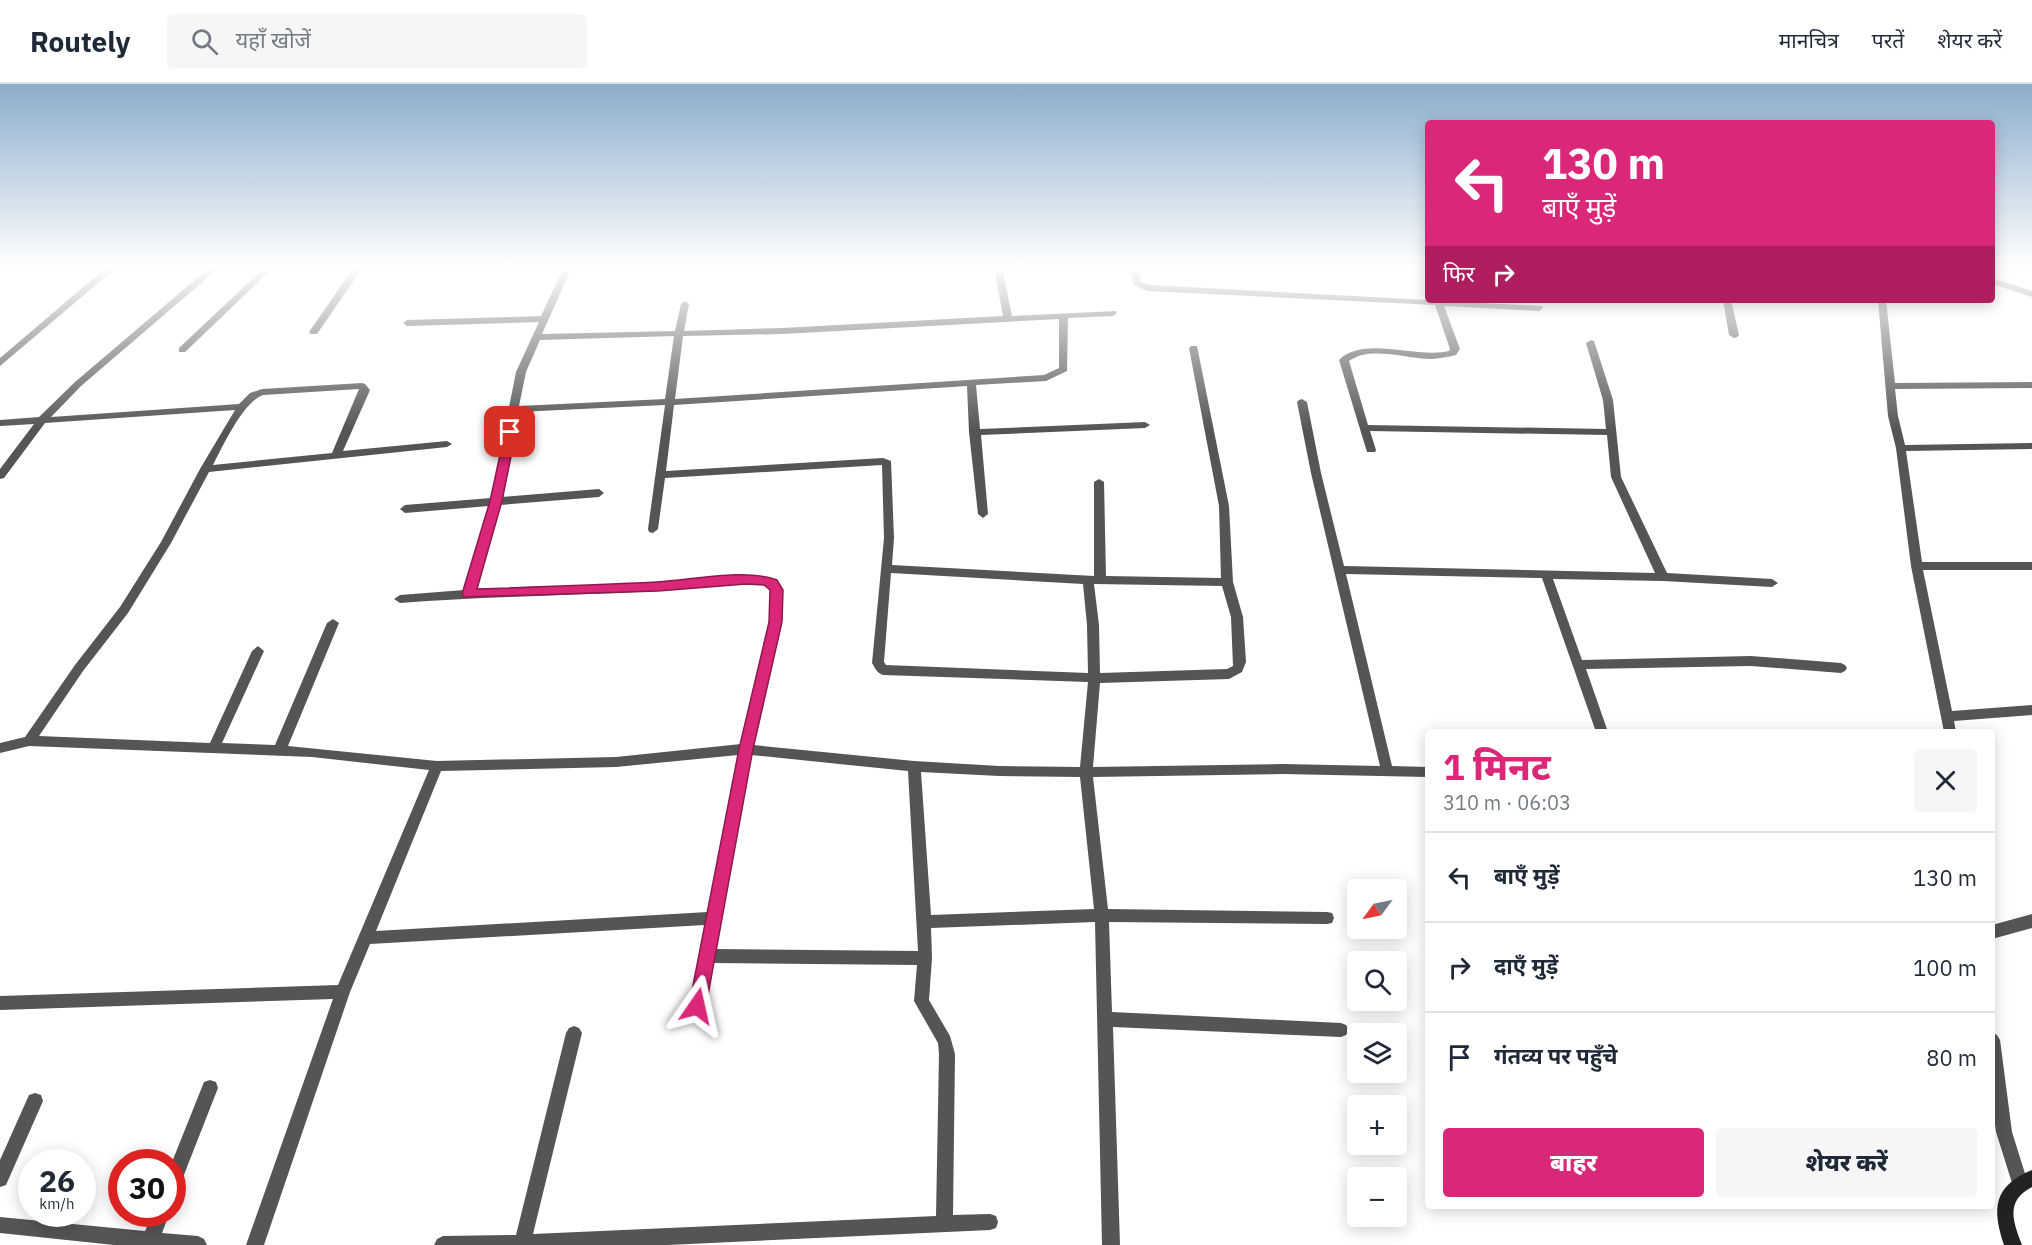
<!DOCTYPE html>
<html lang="hi">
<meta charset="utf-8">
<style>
body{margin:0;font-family:"IBM Plex Sans","Noto Sans Devanagari",sans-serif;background:#f6f6f7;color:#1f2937;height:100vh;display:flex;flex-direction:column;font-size:22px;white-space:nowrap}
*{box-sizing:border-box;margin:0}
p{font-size:20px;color:#747a83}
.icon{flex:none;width:33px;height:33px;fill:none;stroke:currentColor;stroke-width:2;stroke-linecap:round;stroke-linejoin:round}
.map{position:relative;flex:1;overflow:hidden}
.drawer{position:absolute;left:1425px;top:645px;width:570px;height:480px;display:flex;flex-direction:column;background:#fff;border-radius:6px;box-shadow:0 3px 15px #0003}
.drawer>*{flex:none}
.guide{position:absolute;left:1425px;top:36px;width:570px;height:183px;border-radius:6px;box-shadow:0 3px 15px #0003;background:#db2777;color:#fff;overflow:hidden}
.needle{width:39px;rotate:237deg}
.tools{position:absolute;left:1347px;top:795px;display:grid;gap:12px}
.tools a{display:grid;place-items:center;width:60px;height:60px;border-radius:6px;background:#fff;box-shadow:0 3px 15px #0003;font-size:30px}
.speed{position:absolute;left:18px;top:1065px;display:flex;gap:12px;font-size:30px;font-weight:700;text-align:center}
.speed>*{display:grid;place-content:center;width:78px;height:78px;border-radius:50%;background:#fff;box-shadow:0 3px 15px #0003;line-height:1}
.speed small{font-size:15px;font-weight:400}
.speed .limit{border:9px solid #d22;background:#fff;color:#111}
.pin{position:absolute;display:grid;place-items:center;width:51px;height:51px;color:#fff;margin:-26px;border-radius:12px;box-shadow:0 3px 9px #0006}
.me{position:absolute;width:66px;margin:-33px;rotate:11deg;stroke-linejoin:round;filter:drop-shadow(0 0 4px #0008)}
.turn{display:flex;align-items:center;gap:21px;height:126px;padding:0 18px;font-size:27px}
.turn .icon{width:78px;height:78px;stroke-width:2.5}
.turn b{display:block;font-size:42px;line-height:51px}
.then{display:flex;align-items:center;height:57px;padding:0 18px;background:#0003;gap:12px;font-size:22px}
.round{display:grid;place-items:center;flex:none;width:63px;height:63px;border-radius:6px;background:#f6f6f7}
.overview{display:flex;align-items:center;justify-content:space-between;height:102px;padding:0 18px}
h1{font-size:36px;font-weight:800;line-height:45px;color:#db2777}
.button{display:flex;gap:12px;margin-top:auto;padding:12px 18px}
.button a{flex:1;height:69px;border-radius:6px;background:#db2777;color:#fff;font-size:24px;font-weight:800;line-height:69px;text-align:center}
.button a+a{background:#f6f6f7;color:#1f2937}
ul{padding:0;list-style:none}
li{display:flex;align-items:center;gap:18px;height:90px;padding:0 18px;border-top:2px solid #e0e1e3}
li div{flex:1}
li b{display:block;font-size:22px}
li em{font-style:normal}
header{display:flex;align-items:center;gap:36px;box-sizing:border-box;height:84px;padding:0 30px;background:#fff;border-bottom:2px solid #e0e1e3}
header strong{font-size:28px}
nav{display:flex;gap:33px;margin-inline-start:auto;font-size:21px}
.search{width:420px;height:54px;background:#f6f6f7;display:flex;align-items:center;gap:15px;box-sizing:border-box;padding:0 21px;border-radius:6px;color:#747a83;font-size:22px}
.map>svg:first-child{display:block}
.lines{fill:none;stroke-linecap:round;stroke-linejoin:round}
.street{fill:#555;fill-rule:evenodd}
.secondary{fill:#222;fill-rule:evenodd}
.route{fill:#db2777;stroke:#8e194d;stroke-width:1.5}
</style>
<header>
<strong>Routely</strong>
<div class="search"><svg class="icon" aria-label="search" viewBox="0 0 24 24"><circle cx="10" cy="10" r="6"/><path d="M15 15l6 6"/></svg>यहाँ खोजें</div>
<nav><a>मानचित्र</a><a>परतें</a><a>शेयर करें</a></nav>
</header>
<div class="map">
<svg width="2032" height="1161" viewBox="0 0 2032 1161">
<rect width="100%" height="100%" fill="#fff"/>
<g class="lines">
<!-- street -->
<path class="street" d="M107,183H117L0,282V274Z
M210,183H220L81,302L51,333L239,320L250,309L262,305L362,299L365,300L370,306L343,367L447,357L452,360L447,363L209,388L171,459L128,529L83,587L39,652L210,659L252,567L258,562L264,567L222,659L275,661L327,539L333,535L339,539L288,662L437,677L616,673L741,660L769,538L770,506L768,502C731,494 692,505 655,507C570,512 485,512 400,519L394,515L400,511L464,506L489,422L405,429L400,425L405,421L491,414L516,288L539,238L407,242L403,239L407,236L541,232L564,183H572L542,250L675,247L681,220L685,217L689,220L684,247L782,244L1003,232L994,183H1002L1012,232L1116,227L1117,229L1113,232L1068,234L1067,287L1046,297L976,301L980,345L1145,338L1150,341L1145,344L981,351L988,430L983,434L978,430L969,348L967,302L674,321L666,387L883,374L891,377L894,454L892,481L1094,492V398L1099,395L1104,398L1106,492L1221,494L1219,422L1189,264L1191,262H1197L1229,422L1233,498L1243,533L1246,578L1242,588L1229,595L1100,599L1093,683L1283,680L1380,682L1311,389L1297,318L1299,316L1302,315L1307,318L1321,389L1344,482L1655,489L1611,393L1607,351L1370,347L1376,366L1375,368H1367L1339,276C1364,251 1417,275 1449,267L1450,265L1435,221L1147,207L1134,201L1129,183H1137L1141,198L1149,201L1542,222L1543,224L1539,227L1444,222L1460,265L1456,271C1447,273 1438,275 1428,275C1404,274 1370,262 1349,277L1368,341L1606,345L1603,316L1586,259L1591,256L1594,257L1613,316L1621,393L1667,489L1772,495L1778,499L1772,503L1663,497L1553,495L1582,576L1751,572L1841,579L1845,581L1847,584L1845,587L1841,589L1751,582L1586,585L1608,648H1596L1542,494L1346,490L1392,682L1428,683V693L1283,690L1093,693L1108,825L1327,828L1332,829L1334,834L1332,839L1327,840L1109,838L1112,928L1341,939L1346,941L1349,946L1346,951L1341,953L1113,943L1120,1161H1102L1095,838L931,844L932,874L929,916L950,952L955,970L953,1131L990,1130L996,1132L998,1138L996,1144L990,1146L668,1161H434L437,1155L443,1152L516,1151L566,949L569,944L574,942L579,944L582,949L533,1150L936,1132L939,970L938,959L914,917L917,881L713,879L705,922L702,927L697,929L692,927L689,922L705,841L370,860L350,908L264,1161H246L333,915L0,926V912L338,901L429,686L312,673L29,662L0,669V659L25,653L75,581L120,523L161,458L200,385L235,326L45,339L4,394L0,395V385L34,340L0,342V336L39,333L75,298ZM1059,235V284L1044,291L675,315L683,252L782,250ZM674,252L665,315L519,322L526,288L540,256ZM359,305L332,369L213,381C223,362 243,318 263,311ZM665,321L648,445L649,448L653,449L658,445L665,394L882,381L884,454L872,579C875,584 877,589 883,591L1088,598L1080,683L999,682L914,677L753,661L781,538L782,506L776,496C737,485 696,497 656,499C596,503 536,503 476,506L500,421L599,413L604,409L599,405L502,413L518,328ZM891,489L1083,500L1087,541L1088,589L886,581L884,578ZM1094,500L1222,502L1231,533L1233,582L1227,585L1100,589L1099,541ZM738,671L708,828L376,847L441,687L616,683ZM751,671L908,687L918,867L715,865ZM921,688L999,692L1080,693L1094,825L931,831Z
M265,183H274L185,268H179V264Z
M354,183H363L317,250H311L309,248Z
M890,183H898V187L891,189Z
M1422,183H1428V192L1425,191Z
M1992,194L2032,207V213L1992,200Z
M1723,216H1731L1739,251L1737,253L1734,254L1729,251Z
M1878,216H1886L1895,299L2032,298V304L1895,305L1898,332L1905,361L2032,359V365L1906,367L1922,478H2032V486H1923L1952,627L2032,621V631L1954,637L1956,648H1944L1911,482L1896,364L1888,332Z
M2032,830V844L1992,855V841Z
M1992,949L1997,951L2000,956L2012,1048L2028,1099L2026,1105L2020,1107L2014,1105L2012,1099L1996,1048L1992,1017Z
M210,996L216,998L218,1004L178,1106L172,1108V1078L204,998Z
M35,1009L41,1011L43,1017L6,1101L0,1103V1076L29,1011Z
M153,1130H169L162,1149L198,1152L204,1155L207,1161H114L0,1149V1133L145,1147Z"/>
<!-- secondary -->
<path class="secondary" d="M2032,1086V1103C2005,1117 2013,1137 2022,1161H2004C1992,1125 1993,1102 2032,1086Z"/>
</g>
<!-- sky -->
<linearGradient id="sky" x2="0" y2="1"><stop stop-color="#8cadcc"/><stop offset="0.53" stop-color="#fff"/><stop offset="1" stop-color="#fff" stop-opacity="0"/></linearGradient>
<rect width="2032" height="346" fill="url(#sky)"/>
<!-- route -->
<path class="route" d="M510,344L516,348L502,417L477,505C537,503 597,501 657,498C693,496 744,484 777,496L783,506L782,538L753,665L706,922L703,928L697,930L691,928L689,922L739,665L769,538L770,506L764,501L746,500L658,507L464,513L462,510L490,417L505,348Z"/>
</svg>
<div class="tools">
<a><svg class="needle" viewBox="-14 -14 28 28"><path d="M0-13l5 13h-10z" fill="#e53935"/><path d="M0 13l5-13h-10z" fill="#747a83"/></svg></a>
<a><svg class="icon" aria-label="search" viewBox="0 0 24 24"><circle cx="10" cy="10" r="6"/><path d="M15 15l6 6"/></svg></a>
<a><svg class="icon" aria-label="layers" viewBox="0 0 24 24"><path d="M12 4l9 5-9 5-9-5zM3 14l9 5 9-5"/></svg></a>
<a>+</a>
<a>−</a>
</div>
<div class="speed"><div>26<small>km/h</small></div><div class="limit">30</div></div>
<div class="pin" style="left:510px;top:348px;background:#d93025"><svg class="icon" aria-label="arrive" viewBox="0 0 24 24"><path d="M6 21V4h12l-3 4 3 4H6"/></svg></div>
<svg class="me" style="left:697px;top:922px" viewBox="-20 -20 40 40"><path d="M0-17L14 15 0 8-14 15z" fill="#db2777" stroke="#fff" stroke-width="4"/></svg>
<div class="guide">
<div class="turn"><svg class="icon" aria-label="left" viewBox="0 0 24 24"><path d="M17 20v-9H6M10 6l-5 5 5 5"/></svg><div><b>130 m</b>बाएँ मुड़ें</div></div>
<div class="then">फिर<svg class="icon" aria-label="right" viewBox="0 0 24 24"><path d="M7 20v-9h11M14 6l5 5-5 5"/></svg></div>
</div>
<section class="drawer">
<div class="overview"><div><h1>1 मिनट</h1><p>310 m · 06:03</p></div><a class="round"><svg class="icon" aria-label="close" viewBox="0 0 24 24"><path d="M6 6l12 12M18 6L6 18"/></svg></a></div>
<ul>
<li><svg class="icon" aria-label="left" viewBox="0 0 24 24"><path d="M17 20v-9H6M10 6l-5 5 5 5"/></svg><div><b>बाएँ मुड़ें</b></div><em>130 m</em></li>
<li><svg class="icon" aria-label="right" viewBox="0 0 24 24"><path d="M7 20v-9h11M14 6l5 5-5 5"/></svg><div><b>दाएँ मुड़ें</b></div><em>100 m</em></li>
<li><svg class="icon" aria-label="arrive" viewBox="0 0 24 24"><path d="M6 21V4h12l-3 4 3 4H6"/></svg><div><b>गंतव्य पर पहुँचे</b></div><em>80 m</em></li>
</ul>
<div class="button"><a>बाहर</a><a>शेयर करें</a></div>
</section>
</div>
